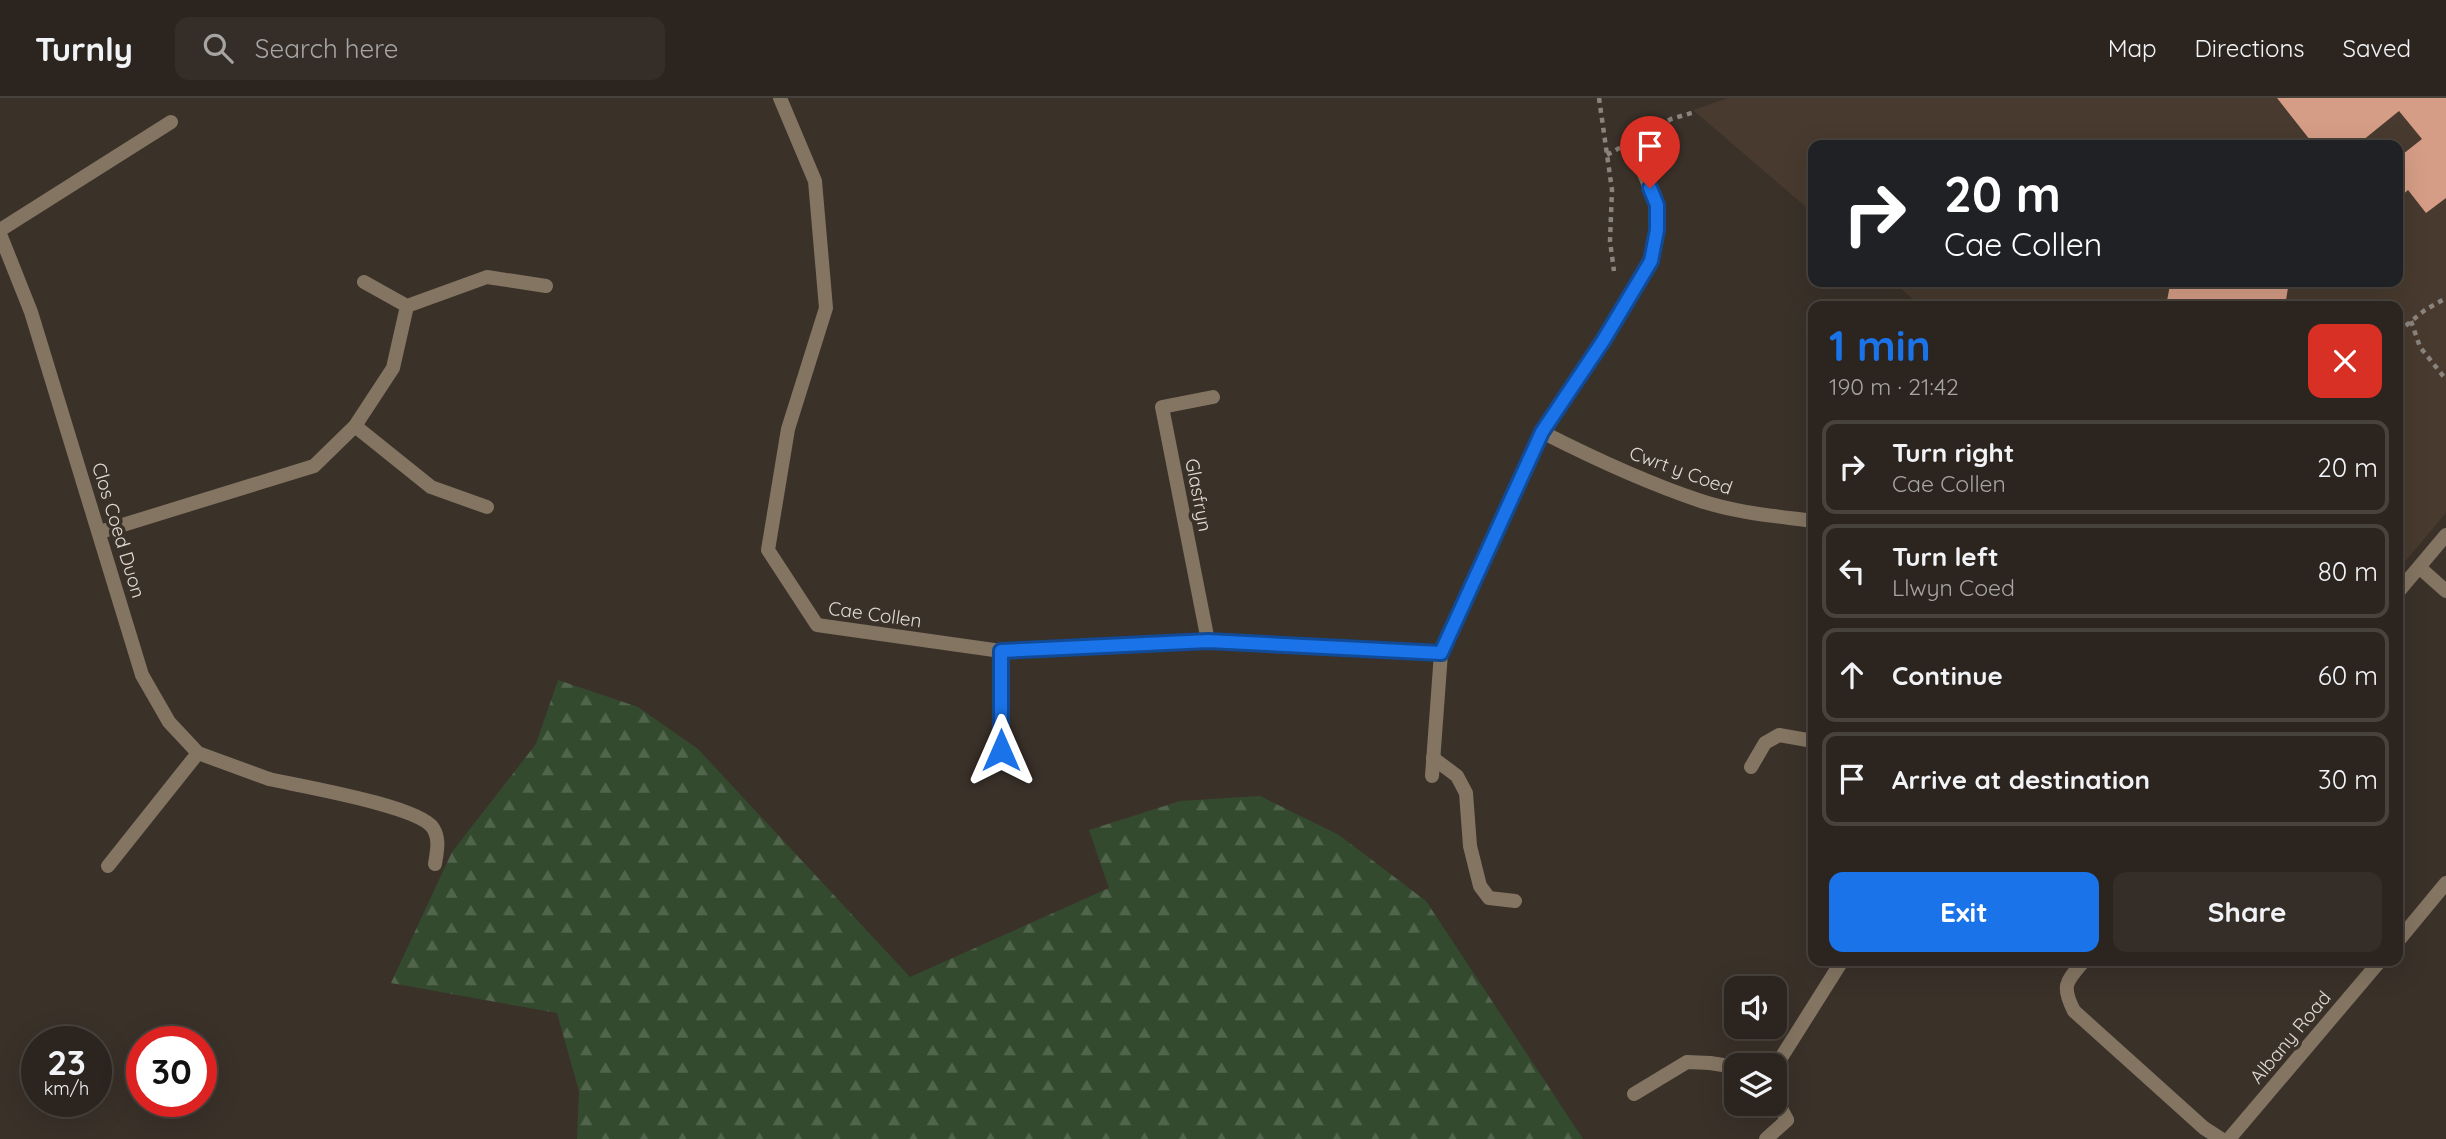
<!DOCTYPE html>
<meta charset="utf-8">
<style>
body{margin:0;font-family:Quicksand,sans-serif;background:#342d28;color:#f1f3f6;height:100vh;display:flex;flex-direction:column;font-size:26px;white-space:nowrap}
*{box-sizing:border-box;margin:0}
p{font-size:23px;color:#a6a5a4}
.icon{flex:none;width:38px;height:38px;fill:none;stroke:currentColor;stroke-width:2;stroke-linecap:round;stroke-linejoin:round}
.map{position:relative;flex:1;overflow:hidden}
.side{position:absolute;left:1808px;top:203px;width:595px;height:665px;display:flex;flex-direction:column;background:#2c251f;border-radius:14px;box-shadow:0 7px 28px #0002,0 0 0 2px #48423d}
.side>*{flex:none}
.banner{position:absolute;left:1808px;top:42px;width:595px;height:147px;border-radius:14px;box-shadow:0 7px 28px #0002,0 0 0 2px #48423d;background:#202124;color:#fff;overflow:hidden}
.controls{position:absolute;left:1724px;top:878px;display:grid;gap:14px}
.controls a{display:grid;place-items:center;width:63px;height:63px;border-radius:14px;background:#2c251f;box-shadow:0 7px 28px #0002,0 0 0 2px #48423d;font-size:35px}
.speed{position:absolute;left:21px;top:928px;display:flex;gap:14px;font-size:35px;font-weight:700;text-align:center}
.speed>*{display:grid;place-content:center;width:91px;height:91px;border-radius:50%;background:#2c251f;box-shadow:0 7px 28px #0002,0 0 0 2px #48423d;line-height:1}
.speed small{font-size:18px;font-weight:400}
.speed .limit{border:10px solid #d22;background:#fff;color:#111}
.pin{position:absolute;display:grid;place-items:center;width:60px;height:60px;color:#fff;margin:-72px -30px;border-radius:50% 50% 50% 0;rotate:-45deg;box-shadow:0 0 7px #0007}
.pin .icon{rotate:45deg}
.me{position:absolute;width:77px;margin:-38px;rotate:0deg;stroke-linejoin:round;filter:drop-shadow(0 0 5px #0008)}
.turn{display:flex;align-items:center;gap:24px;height:147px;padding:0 21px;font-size:32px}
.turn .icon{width:91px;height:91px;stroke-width:2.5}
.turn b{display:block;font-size:49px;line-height:60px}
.round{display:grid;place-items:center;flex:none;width:74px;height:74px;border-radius:14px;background:#342d28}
.summary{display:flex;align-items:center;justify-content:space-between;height:119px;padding:0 21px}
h1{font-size:42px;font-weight:700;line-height:52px;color:#1a73e8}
.cta{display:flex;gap:14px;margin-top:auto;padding:14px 21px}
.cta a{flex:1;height:80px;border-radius:14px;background:#1a73e8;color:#fff;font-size:28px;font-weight:700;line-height:80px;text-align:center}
.cta a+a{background:#342d28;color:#f1f3f6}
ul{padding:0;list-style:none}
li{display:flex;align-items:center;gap:21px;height:94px;margin:0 14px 10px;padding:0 7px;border:4px solid #48423d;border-radius:14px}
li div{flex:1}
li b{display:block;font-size:26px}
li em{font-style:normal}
header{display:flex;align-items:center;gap:42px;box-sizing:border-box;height:98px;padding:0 35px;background:#2c251f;border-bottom:2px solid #48423d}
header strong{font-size:33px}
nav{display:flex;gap:38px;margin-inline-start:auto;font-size:24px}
.search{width:490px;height:63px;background:#342d28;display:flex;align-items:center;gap:18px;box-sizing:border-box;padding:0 24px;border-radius:14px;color:#a6a5a4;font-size:26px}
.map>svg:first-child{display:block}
.built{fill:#483a2e}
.forest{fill:url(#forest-firs)}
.building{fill:#d69d86}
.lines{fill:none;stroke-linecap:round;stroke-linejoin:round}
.path{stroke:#8b837d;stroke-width:4.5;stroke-dasharray:5 5;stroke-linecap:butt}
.service{stroke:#847562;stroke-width:14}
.minor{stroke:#847562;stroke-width:14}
.route-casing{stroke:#114b97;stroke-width:18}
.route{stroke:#1a73e8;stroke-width:12}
.labels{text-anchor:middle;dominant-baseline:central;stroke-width:7;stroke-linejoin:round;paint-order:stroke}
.street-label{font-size:19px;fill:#e2dcd7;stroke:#3a3129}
</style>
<header>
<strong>Turnly</strong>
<div class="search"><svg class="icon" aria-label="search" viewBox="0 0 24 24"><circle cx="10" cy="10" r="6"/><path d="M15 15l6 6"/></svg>Search here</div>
<nav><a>Map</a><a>Directions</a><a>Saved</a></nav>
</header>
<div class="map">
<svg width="2446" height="1041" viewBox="0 0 2446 1041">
<defs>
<pattern id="forest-firs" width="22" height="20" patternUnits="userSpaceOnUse" patternTransform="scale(1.75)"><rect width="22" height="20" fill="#344a2f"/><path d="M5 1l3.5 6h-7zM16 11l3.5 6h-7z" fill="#51644c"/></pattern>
</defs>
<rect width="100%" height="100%" fill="#3a3129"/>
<!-- built -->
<path class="built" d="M1728,0H2446V415L2398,472V208H1921L1893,184H2398V47H1813V115L1693,12Z"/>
<!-- forest -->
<path class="forest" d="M558,582L638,609L698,651L910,879L1109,790L1089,732L1180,703L1260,698L1339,737L1426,803L1583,1041H577L579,993L557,915L391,885L452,754L536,646Z"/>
<!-- building -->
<path class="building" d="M2277,0H2446V100L2426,115L2408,92L2398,101V60L2422,41L2399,13L2357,47H2314Z
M2163,184H2289L2285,208H2166L2170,187Z"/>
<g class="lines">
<!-- path -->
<path class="path" d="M1599,0L1612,92L1610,143L1614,173
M1607,57L1671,21L1695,14
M2411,223L2420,249L2444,279H2446
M2398,234L2425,212L2446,200"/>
<!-- service -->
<path class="service" d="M2419,469L2446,437
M2398,494L2419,469L2446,493
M1433,660L1457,678L1466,695L1470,748L1480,788L1489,800L1515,803
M1751,669L1765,645L1779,637L1813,643
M269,681C300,688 419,708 433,730C440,741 437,753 435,766
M108,768L198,655
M2084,863C2066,884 2061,887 2074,913L2204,1030L2221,1041
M1634,996L1687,964L1710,965
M1766,1041L1787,1022"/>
<!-- minor -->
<path class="minor" d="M780,0L815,83L826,210L788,331L768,452L817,527L1001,553L1208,543L1441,555
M0,132L171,24
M0,136L31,214L142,577L169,624L198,655L269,681
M407,208L487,179L546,188
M355,328L431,389L487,409
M1542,334C1593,360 1647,385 1701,403C1737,415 1776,418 1813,423
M100,434L314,368L355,328L393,270L407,208L364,184
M1208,543L1162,309L1213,299
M1001,553V652
M1432,678L1441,555L1542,334L1603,243L1651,163L1656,132L1657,107L1643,73
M2398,843L2446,785
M1710,965L1736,969
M1774,971L1842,863
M1774,997L1787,1022
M2229,1041L2380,863"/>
</g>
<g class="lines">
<!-- route casing -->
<g class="route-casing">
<path id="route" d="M1001,652V553L1208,543L1441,555L1542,334L1603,243L1651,163L1657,132V107L1650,90"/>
</g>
<!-- route -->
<use href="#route" class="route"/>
</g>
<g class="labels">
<!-- street labels -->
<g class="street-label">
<text transform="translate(1681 372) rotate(20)">Cwrt y Coed</text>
<text transform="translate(1199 397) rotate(79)">Glasfryn</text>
<text transform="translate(119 432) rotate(73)">Clos Coed Duon</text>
<text transform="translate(875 516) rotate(8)">Cae Collen</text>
<text transform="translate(2290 939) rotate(-50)">Albany Road</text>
</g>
</g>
</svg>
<div class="controls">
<a><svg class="icon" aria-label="sound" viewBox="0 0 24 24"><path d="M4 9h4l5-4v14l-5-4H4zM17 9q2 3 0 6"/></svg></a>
<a><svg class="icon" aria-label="layers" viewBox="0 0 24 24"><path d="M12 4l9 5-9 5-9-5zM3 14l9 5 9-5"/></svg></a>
</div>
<div class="speed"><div>23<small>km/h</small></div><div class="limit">30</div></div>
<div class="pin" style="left:1650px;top:90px;background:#d93025"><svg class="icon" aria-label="arrive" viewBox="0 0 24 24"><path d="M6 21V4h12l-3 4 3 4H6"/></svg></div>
<svg class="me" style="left:1001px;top:652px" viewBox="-20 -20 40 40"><path d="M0-17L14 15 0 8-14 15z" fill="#1a73e8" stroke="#fff" stroke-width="4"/></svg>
<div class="banner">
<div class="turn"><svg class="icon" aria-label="right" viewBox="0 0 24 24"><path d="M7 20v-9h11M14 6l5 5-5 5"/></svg><div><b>20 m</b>Cae Collen</div></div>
</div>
<section class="side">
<div class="summary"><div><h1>1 min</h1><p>190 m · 21:42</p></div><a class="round" style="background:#d93025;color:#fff"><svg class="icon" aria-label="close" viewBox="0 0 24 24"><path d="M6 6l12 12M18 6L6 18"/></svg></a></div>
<ul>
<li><svg class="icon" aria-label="right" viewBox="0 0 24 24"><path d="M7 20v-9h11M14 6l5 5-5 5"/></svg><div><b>Turn right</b><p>Cae Collen</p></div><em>20 m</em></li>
<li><svg class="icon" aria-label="left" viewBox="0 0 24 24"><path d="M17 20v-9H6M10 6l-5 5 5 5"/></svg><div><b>Turn left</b><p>Llwyn Coed</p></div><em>80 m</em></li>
<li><svg class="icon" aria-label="ahead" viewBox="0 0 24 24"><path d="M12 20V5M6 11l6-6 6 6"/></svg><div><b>Continue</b></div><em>60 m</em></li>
<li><svg class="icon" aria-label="arrive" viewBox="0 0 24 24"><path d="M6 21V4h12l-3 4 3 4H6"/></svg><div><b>Arrive at destination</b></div><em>30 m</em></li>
</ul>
<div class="cta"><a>Exit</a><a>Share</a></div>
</section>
</div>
